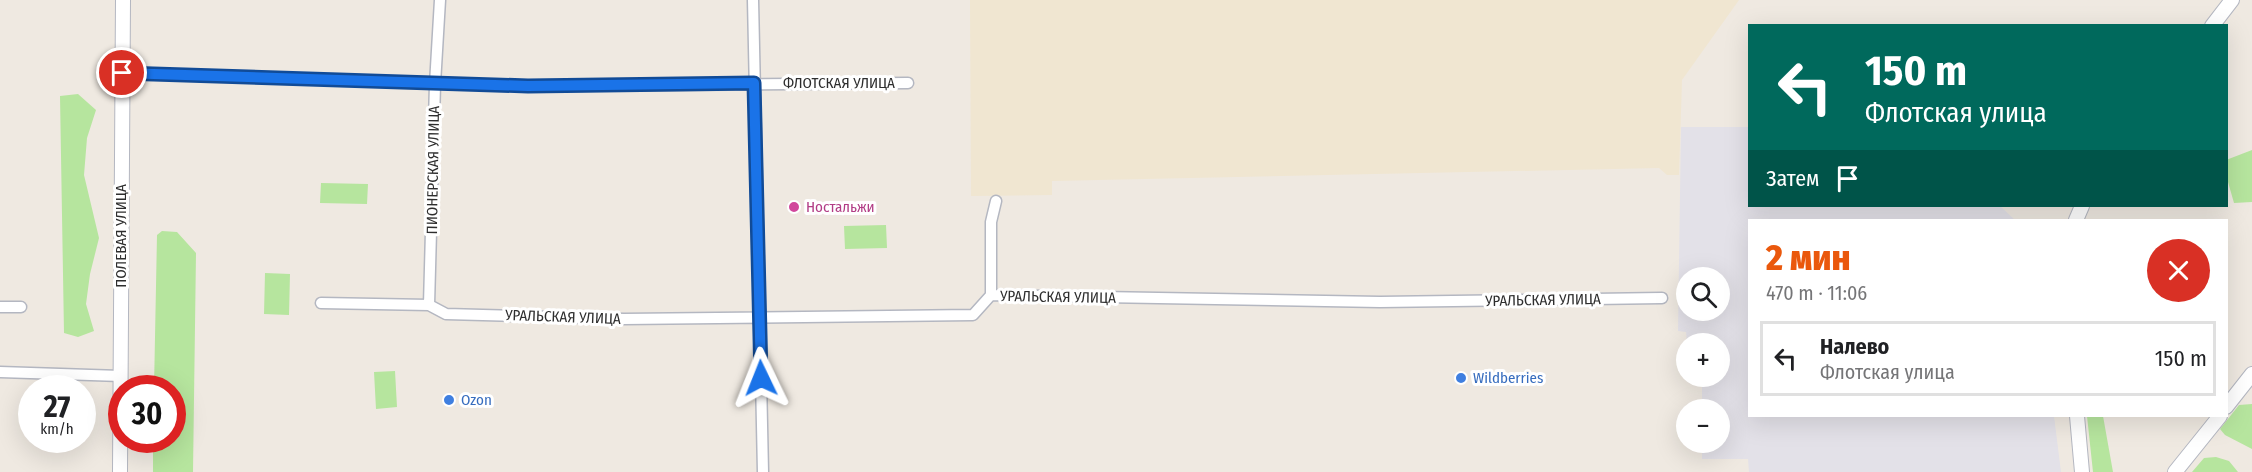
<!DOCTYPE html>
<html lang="ru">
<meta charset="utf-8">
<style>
body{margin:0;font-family:"Fira Sans Condensed",sans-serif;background:#f2f2f2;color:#202124;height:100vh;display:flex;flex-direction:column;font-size:22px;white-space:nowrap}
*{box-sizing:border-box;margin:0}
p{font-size:20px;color:#757577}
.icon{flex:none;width:33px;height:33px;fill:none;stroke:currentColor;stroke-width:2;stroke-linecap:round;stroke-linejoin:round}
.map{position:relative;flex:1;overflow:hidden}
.sheet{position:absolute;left:1748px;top:219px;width:480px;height:198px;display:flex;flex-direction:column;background:#fff;border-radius:0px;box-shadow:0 6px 24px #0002}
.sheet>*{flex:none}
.hud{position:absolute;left:1748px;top:24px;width:480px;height:183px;border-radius:0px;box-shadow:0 6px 24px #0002;background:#00695c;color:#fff;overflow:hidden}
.buttons{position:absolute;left:1676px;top:267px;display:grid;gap:12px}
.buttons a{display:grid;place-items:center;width:54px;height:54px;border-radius:50%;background:#fff;box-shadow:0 6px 24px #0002;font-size:30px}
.speed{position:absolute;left:18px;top:375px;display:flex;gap:12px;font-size:30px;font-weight:700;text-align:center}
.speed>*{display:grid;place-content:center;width:78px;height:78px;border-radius:50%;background:#fff;box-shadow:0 6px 24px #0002;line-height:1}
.speed small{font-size:15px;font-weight:400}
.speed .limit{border:9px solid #d22;background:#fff;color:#111}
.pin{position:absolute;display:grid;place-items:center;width:51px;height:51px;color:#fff;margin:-26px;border:3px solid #fff;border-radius:50%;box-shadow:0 2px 6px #0007}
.me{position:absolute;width:66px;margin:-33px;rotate:358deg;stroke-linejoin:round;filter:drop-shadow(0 0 4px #0008)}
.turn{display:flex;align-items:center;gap:21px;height:126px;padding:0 18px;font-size:27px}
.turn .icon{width:78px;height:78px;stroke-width:2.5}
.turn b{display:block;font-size:42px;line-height:51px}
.then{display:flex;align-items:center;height:57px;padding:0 18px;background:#0003;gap:12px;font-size:22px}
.round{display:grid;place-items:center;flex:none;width:63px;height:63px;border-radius:32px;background:#f2f2f2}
.overview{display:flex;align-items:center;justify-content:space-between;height:102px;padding:0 18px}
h1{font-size:36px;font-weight:800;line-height:45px;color:#ea580c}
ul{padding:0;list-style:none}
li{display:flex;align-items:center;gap:18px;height:75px;margin:0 12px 9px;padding:0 6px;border:3px solid #e0e0e0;border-radius:0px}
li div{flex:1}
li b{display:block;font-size:22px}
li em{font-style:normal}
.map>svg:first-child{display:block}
.industrial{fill:#e3e1e8;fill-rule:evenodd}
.education{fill:#f0e6d1}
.green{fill:#b6e59e}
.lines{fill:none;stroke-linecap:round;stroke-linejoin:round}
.minor-casing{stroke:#b4b7c1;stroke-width:13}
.tertiary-casing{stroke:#b4b7c1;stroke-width:16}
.minor{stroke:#fff;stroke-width:10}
.tertiary{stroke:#fff;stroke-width:14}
.route-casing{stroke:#114b97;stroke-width:15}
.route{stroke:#1a73e8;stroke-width:10}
.hotel-dot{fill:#d1479c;stroke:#fff;stroke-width:2}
.shop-dot{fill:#3f7fe0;stroke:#fff;stroke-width:2}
.labels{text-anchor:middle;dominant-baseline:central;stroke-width:6;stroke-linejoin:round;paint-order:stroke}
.street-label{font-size:15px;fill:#2e2e2e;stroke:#fff}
.hotel-label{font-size:15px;fill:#b23c85;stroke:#fff;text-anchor:start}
.shop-label{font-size:15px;fill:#366cbe;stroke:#fff;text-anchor:start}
</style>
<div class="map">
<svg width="2252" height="472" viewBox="0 0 2252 472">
<rect width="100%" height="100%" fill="#efe9e1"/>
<!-- industrial -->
<path class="industrial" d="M1681,127H1749V206H2000L2015,220H1749V416H2054L2061,472H1749L1748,459H1702V443L1719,442V410L1702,409V377L1719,376V344L1687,342L1686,332L1678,331ZM1686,278H1719V310H1686Z"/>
<!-- education -->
<path class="education" d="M970,0H1739L1682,80L1679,175H1667L1659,168L1052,181V195L971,196Z"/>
<!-- green -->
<path class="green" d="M78,94L96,110L87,138L84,175L99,238L90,274L86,304L94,331L78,337L64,333L60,96Z
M2252,150V202L2234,203L2226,175V160Z
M321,183L368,184L367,204L320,203Z
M886,225L887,248L845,249L844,226Z
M162,231L177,232L196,253L193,472H153V440H172V388H154L157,235Z
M265,273L290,274L289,315L264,314Z
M395,371L397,407L376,409L374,372Z
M2252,404V449L2225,435L2220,429L2239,405Z
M2087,416H2103L2113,472H2093Z
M2216,457L2229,461L2238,472H2192L2204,458Z"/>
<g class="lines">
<!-- minor casing -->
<g class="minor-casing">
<path id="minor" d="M753,0L763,472
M122,73L528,86L908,83
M991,295V222L996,201
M321,303L429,305L446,314L624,319L973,315L991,295L1380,302L1662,298
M429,305L435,84L440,0
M0,307H21
M0,372L121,376"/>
</g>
<!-- tertiary casing -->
<g class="tertiary-casing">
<path id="tertiary" d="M2212,26L2232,0
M2076,220L2082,206
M2226,407L2252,374
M2077,416L2082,472
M120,472L123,0
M2175,472L2220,416"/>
</g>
<!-- minor -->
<use href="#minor" class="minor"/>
<!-- tertiary -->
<use href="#tertiary" class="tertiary"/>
</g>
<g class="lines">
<!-- route casing -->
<g class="route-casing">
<path id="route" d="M122,73L528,86L754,83L761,378"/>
</g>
<!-- route -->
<use href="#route" class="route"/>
</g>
<!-- markers -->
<circle class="hotel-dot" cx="794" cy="207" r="6"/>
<g class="shop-dot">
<circle cx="1461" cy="378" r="6"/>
<circle cx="449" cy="400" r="6"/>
</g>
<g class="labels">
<!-- street labels -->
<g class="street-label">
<text x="839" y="83">ФЛОТСКАЯ УЛИЦА</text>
<text transform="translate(433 170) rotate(-89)">ПИОНЕРСКАЯ УЛИЦА</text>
<text transform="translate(121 236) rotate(-90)">ПОЛЕВАЯ УЛИЦА</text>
<text transform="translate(1058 297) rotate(1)">УРАЛЬСКАЯ УЛИЦА</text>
<text transform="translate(1543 300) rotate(-1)">УРАЛЬСКАЯ УЛИЦА</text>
<text transform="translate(563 317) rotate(2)">УРАЛЬСКАЯ УЛИЦА</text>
</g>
<!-- hotel labels -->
<g class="hotel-label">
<text x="806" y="207">Ностальжи</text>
</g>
<!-- shop labels -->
<g class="shop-label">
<text x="1473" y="378">Wildberries</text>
<text x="461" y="400">Ozon</text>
</g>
</g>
</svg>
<div class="buttons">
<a><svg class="icon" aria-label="search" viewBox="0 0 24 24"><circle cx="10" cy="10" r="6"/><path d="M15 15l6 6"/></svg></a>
<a>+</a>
<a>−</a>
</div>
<div class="speed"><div>27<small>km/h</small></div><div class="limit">30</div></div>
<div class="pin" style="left:122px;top:73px;background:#d93025"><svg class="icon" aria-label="arrive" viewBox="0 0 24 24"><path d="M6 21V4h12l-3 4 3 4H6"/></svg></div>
<svg class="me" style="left:761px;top:378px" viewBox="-20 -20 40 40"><path d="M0-17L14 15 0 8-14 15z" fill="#1a73e8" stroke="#fff" stroke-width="4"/></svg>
<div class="hud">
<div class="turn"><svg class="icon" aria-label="left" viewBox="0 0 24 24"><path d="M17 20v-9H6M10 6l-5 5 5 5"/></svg><div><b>150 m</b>Флотская улица</div></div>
<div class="then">Затем<svg class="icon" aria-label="arrive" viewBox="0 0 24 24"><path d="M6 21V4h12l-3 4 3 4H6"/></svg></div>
</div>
<section class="sheet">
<div class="overview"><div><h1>2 мин</h1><p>470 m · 11:06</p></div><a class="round" style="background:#d93025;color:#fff"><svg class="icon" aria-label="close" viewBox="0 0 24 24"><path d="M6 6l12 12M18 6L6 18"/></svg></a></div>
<ul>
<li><svg class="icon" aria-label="left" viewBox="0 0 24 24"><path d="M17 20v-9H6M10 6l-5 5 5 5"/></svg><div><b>Налево</b><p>Флотская улица</p></div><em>150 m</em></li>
</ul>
</section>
</div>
